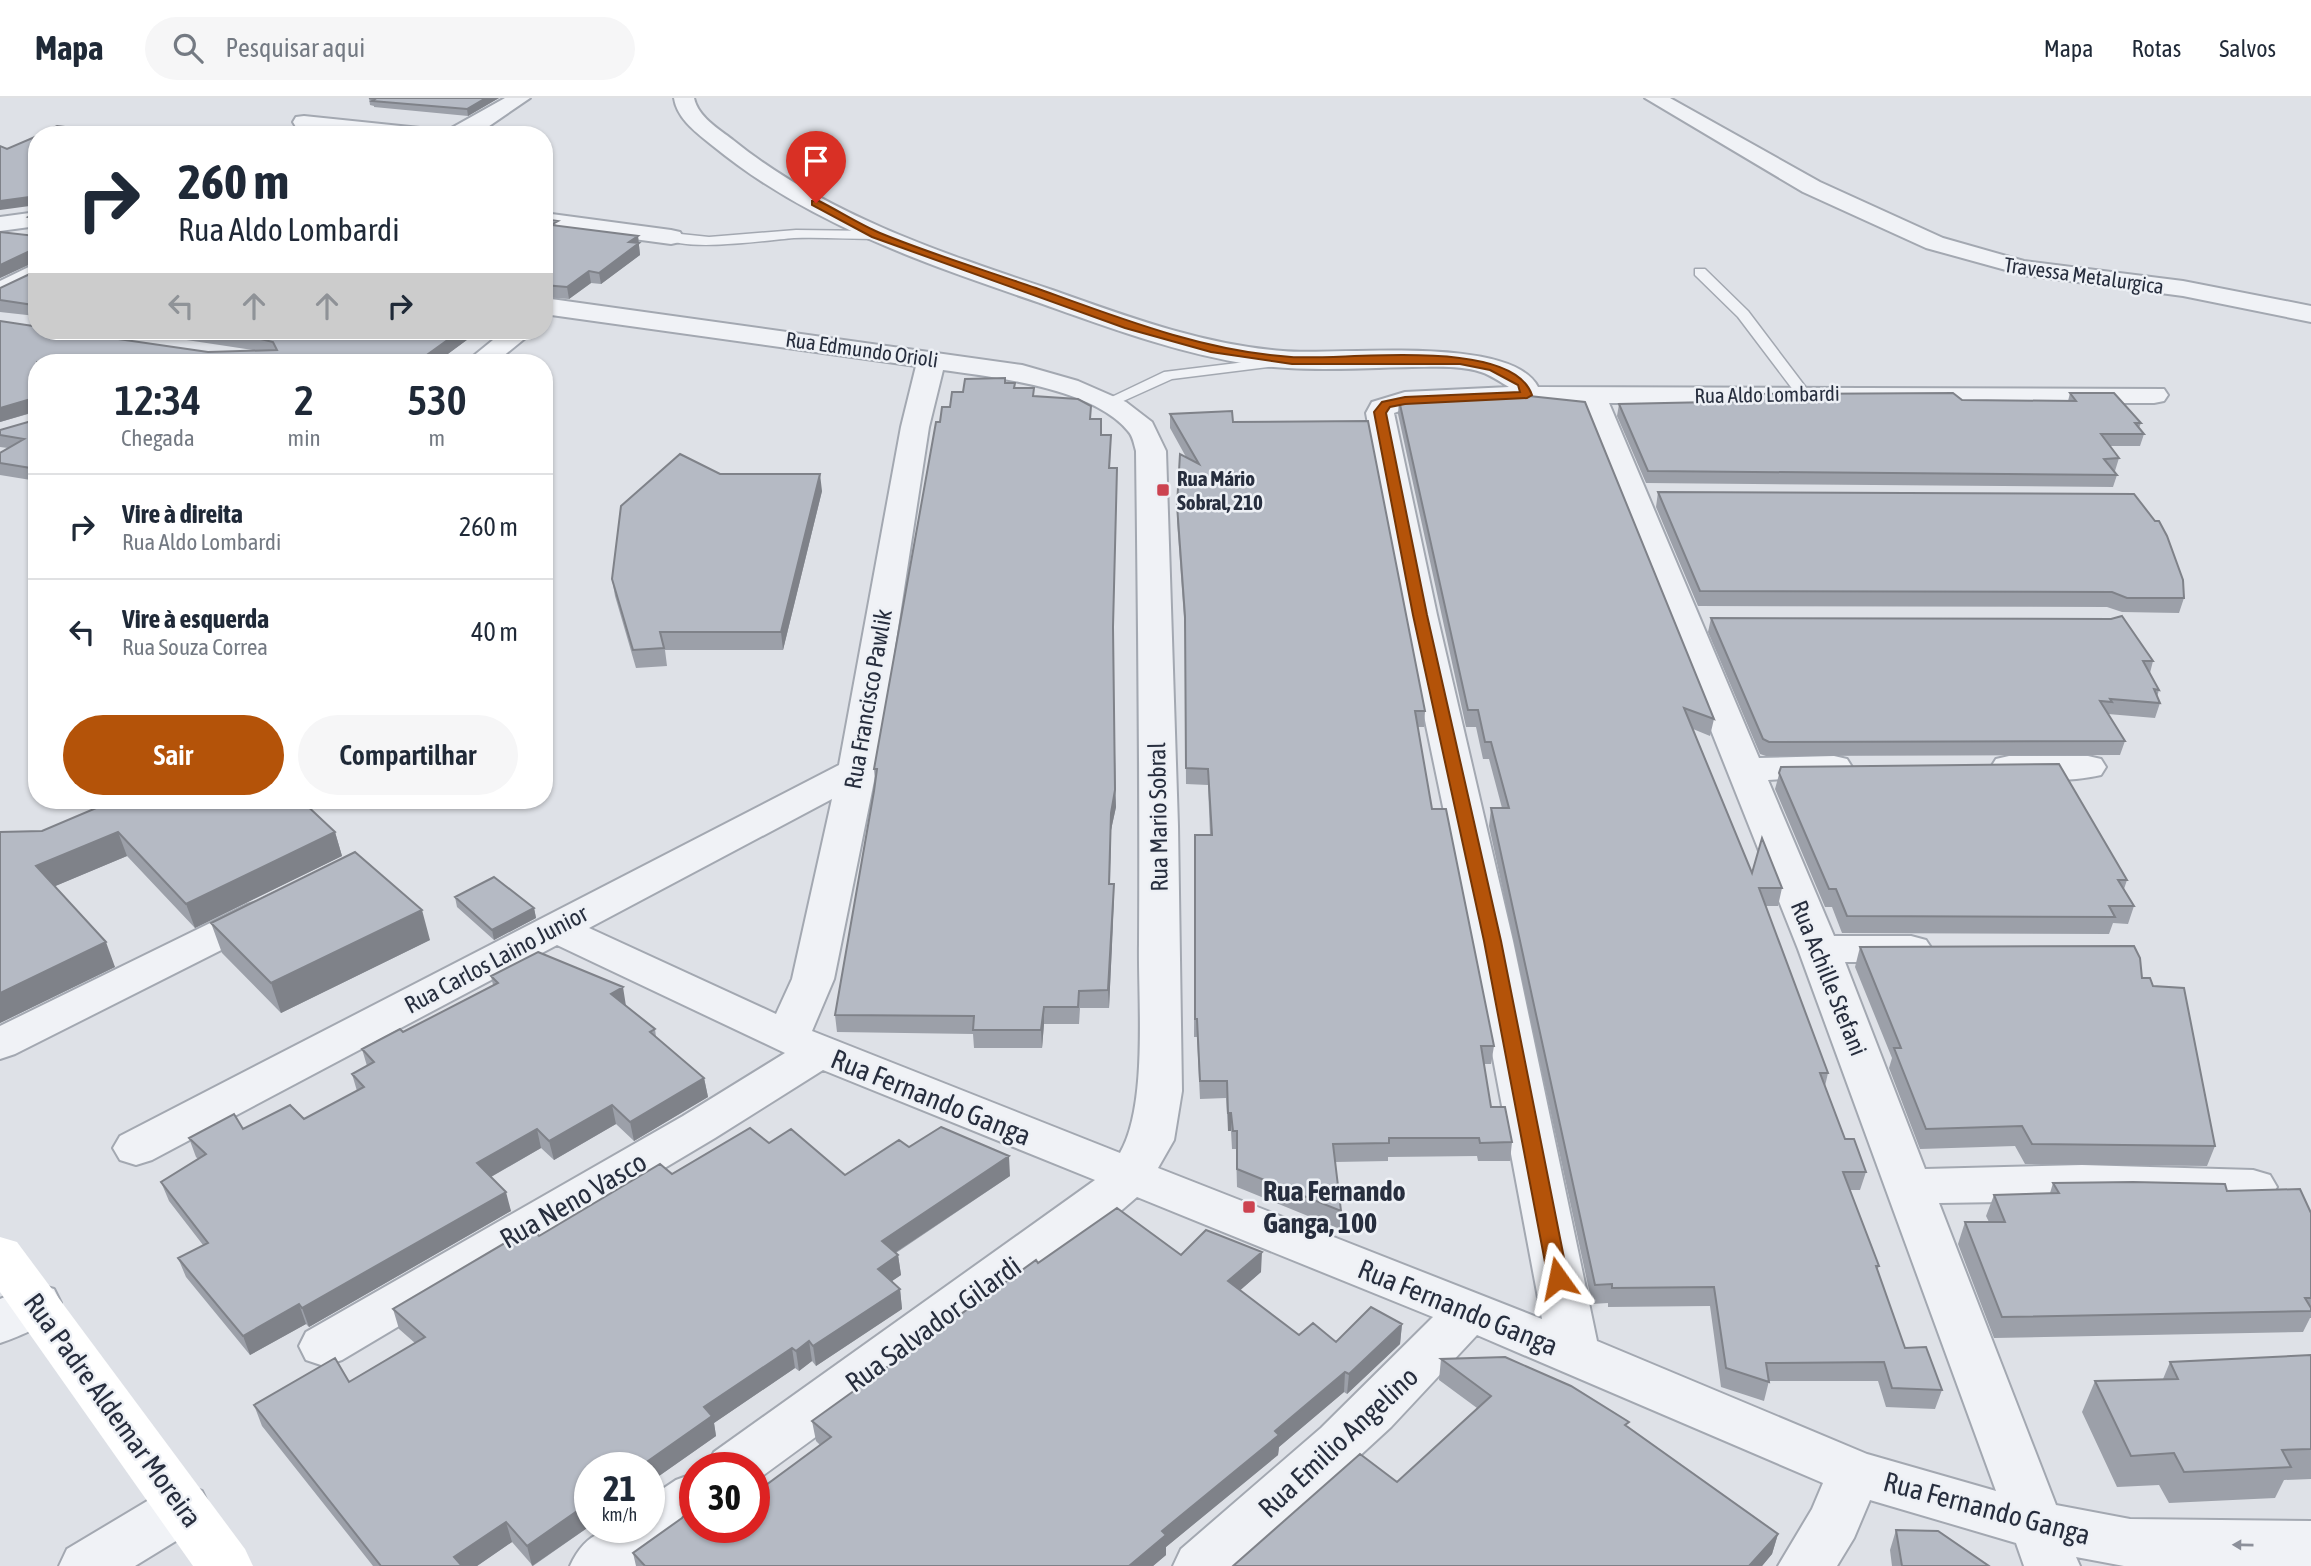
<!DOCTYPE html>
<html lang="pt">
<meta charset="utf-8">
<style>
body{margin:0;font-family:"Asap Condensed",sans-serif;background:#f6f6f7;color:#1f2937;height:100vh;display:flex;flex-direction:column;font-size:26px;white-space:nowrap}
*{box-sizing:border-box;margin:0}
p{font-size:23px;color:#747a83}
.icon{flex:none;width:38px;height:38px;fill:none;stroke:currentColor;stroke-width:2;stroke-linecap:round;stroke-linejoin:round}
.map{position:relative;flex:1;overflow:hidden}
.side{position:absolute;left:28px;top:256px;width:525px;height:455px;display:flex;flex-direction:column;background:#fff;border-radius:28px;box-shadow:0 2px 5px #0004}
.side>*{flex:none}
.banner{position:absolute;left:28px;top:28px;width:525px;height:214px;border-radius:28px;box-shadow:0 2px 5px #0004;background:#fff;color:#1f2937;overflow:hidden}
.speed{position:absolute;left:574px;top:1354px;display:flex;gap:14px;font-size:35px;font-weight:700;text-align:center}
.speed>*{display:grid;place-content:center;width:91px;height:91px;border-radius:50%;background:#fff;box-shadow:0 2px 5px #0004;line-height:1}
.speed small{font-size:18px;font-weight:400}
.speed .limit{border:10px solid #d22;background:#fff;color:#111}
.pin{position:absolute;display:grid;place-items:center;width:60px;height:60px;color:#fff;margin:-72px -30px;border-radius:50% 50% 50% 0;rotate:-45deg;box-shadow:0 0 7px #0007}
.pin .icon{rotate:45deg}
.me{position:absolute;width:77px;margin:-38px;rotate:348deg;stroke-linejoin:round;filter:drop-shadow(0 0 5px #0008)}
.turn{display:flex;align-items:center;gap:24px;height:147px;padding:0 35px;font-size:32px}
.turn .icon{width:91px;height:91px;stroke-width:2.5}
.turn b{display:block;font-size:49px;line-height:60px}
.lanes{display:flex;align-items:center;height:66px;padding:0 35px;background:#0003;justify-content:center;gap:35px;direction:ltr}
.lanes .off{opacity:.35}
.eta{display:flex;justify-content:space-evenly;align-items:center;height:119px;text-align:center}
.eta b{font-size:42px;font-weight:600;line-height:49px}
.button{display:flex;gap:14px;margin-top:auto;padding:14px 35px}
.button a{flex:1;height:80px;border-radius:42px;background:#b45309;color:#fff;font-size:28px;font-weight:600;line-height:80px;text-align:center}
.button a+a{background:#f6f6f7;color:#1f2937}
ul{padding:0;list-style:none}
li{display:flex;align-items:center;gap:21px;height:105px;padding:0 35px;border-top:2px solid #e0e1e3}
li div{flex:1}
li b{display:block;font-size:26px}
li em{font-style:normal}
header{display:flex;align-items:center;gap:42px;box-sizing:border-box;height:98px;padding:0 35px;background:#fff;border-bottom:2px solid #e0e1e3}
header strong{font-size:33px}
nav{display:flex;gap:38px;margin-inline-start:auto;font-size:24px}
.search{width:490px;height:63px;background:#f6f6f7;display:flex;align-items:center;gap:18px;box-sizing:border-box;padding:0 24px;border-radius:38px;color:#747a83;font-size:26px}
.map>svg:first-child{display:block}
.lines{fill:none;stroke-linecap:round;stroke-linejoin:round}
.service-casing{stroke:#a3a8b1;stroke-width:3}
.minor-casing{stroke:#a3a8b1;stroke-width:4}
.service{fill:#f0f2f6;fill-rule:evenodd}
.minor{fill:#f0f2f6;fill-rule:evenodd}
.secondary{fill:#fff;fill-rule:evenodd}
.wall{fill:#9ca0a9}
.shaded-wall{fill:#7f8289}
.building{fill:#b5bac4;stroke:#7f8289;stroke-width:2}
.oneway{fill:#8c909a}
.route{fill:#b45309;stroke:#753606;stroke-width:2}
.poi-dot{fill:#cc4350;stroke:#edf0f5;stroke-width:2.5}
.labels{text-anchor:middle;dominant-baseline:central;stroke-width:5;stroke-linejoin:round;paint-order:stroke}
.far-street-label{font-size:21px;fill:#272e3e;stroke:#edf0f5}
.far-poi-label{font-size:21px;font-weight:bold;fill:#272e3e;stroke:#edf0f5;text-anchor:start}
.street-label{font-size:24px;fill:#272e3e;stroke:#edf0f5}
.near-street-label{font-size:28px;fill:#272e3e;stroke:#edf0f5}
.near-poi-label{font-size:28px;font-weight:bold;fill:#272e3e;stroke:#edf0f5;text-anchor:start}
</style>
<header>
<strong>Mapa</strong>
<div class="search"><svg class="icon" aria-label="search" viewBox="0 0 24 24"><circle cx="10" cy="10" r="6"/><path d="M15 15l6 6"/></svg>Pesquisar aqui</div>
<nav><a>Mapa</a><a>Rotas</a><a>Salvos</a></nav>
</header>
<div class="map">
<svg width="2311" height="1468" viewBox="0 0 2311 1468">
<rect width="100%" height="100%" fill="#dee1e7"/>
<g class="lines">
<!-- service casing -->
<g class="service-casing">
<path id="service" d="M796,132L876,133L883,137L876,141C849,141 821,139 794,140C767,142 683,155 664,139L671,135L709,139Z
M1695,171H1705L1748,213L1807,291V297H1797L1738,219L1695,177Z
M1278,260L1283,261V267L1172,281L1110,309L1105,311L1097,306L1164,274Z"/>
</g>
<!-- minor casing -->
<g class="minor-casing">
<path id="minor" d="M505,0H530L479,35L439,37Z
M674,0H694C698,19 719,31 733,42C827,118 945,156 1058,194C1131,220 1205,247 1283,253C1337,258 1511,236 1538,289L2164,291L2168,297L2164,303L2154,305H1609L1759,660L1834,658L1847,661L1852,669L1847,677L1768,682L1834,838H1911L1926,842L1932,851L1926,860L1911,864H1845L1925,1071L2082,1067L2253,1072L2270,1077L2277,1089L2270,1101L2253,1106L2125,1102L1939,1105L2056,1407L2130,1421L2311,1423V1468H2124L2076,1459L2080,1468H2024L2016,1445L1870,1402L1854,1440L1837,1468H1778L1812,1411L1823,1385L1477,1237L1391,1329L1240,1468H1173L1181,1451L1321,1330L1433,1219L1137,1099L1101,1130L754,1384V1370H706L714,1354L1095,1082L823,972L715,1040L342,1262L324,1268L306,1262L299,1248L306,1234L683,1018L785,955L557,847L152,1062L136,1067L120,1062L113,1050L120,1038L839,667L901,329L916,268L544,216V200L1022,267L1078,283L1126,304L1152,324L1166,353L1178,728L1182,993L1174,1042L1158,1070L1542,1221L1471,843L1403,517L1366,315L1372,304L1405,294L1509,289C1500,284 1491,277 1481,274C1461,267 1434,269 1412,269C1360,270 1306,274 1254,267C1180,256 1110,230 1040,205C926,166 808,126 713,48C697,35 677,21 674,0ZM943,272C994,279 1093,290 1128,333C1133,338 1134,346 1136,353C1138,517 1140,682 1139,846C1138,903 1148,1007 1120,1055L812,933L834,881L876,673L929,329ZM1527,305H1581L1798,851L1996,1393L1867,1356L1597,1243L1513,843L1437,517L1394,315L1408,310ZM832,701L792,881L776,916L589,830Z
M1645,0H1670L1820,84L1943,140L2024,163L2183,183L2311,208V224L2183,198L2024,177L1926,150L1803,94Z
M304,18L420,30L431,37H360L296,29L293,24L296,19Z
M37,114V128L0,133V119Z
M544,115L671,132L680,134L683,139L680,144L671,146L544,129Z
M37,165V183L0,201V183Z
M504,233H534L496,264H466Z
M2009,658H2088L2101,661L2106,669L2101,677C2071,684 2026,684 1996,677L1991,669L1996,661Z
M261,803L275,807L281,816L275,825L15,956L0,961V928L247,807Z
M36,1186L54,1191L61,1205C49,1227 23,1237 0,1245V1201Z
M695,1375V1429L641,1468H570C588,1429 611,1430 649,1430V1400L676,1382Z
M183,1387L202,1393L210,1410L202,1427L135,1468H59L67,1451L164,1393Z"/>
</g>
<!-- service -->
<use href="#service" class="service"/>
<!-- minor -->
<use href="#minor" class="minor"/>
<!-- secondary -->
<path class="secondary" d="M0,1139L17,1144L245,1451L253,1468H193L0,1194Z"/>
</g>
<!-- wall -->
<path class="wall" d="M365,0H499L468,18L374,9V8L370,7L369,0Z
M37,114V222L36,218L0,214V190L34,174V164L0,180V134L35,138V131L32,130L28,119Z
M544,121L559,128L638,138L640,157L601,186L591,185L569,201L544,199Z
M0,223L37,233L208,254L260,253L127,233H479L437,264H37V383L0,377V355L8,350L0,349V332L35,322V314L0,324Z
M1006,285L1015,290H1034V298L1091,321L1101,337H1111L1110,370H1117L1113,545L1116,709L1111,732L1110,786H1114V804L1109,910H1080L1079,926H1044L1042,950H974L973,936L837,934L835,917L874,693L875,683L874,671L940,324L950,309Z
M2070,295L2141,325L2139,330L2144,336L2140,348H2110L2119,360L2115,373H2114L2117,377L2113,389L1646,385L1617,318L1619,306L1754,303L1755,296L1962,302L2068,303Z
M1399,302L1714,621L1710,638L1693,631L1752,775L1782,790L1778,808H1765L1828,975L1825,988L1845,1041L1866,1074L1860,1092H1850L1879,1168L1877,1173L1905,1250L1942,1292L1935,1311L1886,1309L1878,1283H1769L1764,1303L1721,1289L1710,1208L1608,1209V1205L1592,1206L1489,728L1491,710H1502L1489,661H1483L1476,629H1466L1398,316Z
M1170,316L1233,324L1425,613L1424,629H1418L1432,711L1494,948L1491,966H1484L1491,1009L1512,1044L1510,1063H1478L1477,1058L1388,1059V1063L1335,1064L1341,1113L1340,1131L1237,1089L1236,1051H1232L1231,1033H1228L1226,1000L1200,1001L1197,939H1194L1195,737H1210L1208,687L1186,686L1185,534L1177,423V407L1186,359L1170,330Z
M720,376L822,393L783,552H665L667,568L636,570L615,498L612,481Z
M1658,394L2184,500L2179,515L2122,514L2107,509L1698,508L1656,409Z
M1711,520L2153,563L2150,575L2159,592L2157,599L2160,605L2155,620L2108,616L2125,643L2120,657L1766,658L1760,656L1708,534Z
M1781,669L2127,782L2124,791L2134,808L2128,826L2113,825L2109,836L1842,835L1832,809H1825L1775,691Z
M0,734H335L342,758L195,830L127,758L55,788L115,869L0,925Z
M455,799L534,810L536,820L494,842L457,809Z
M211,825L430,842L281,915L222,855Z
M1860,849L2142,880L2215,1048L2207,1068L2025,1066L2015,1048L1920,1051L1889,970L1892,960L1855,869Z
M491,878L626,908L655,931L656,939L704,980L708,999L634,1043L616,1026L554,1062L541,1050L491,1079L511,1113L309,1229L306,1226L250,1257L186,1179L178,1160L203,1147L169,1103L161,1084L198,1061L196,1059L189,1040L304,1021L357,993L352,976L367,968L362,951L403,934L493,887Z
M769,1045L845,1077L909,1049L1010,1078L896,1155L898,1157L901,1177L892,1183L900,1191L902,1211L816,1268L812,1263L799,1273L795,1270L714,1325L716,1338L649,1385V1370L590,1428L533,1468L512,1444L477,1468H373L262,1328L254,1307L349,1284L415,1245L399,1231L393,1211L539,1138L672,1076Z
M2053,1085L2227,1093L2311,1115V1220H2310L2303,1234L1994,1240L1958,1146L1965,1124H1989L1986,1118L1994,1097L2050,1095Z
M1181,1157L1261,1174L1240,1192L1299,1237L1336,1244L1402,1226L1400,1246L1347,1296L1344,1294L1279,1349L1278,1357L1166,1449V1457L1153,1468H636L633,1455L754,1430L820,1347L816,1343L812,1323L1038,1165Z
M2311,1257V1381L2284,1382L2275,1400L2169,1405L2159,1387L2117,1389L2082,1314L2095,1283L2163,1281L2170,1264Z
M1441,1261L1628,1329L1778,1436L1772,1456L1762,1468H1233L1397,1384L1477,1310L1439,1282Z
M1896,1432L1989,1468H1892L1890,1452Z"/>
<!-- shaded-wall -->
<path class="shaded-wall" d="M486,0H499L468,18L467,11Z
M37,98V107L0,112V103Z
M638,138L640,157L601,186L599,175L629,144Z
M34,151L37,163L0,180V167Z
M589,173L591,185L569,201L567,189Z
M460,233H479L437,264H417Z
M34,300L37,313L0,324V310Z
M820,376L822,393L783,552L781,534Z
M1115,692L1116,709L1111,732L1109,804L1111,715Z
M118,734L127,758L46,792L36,768Z
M335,734L342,758L195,830L186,806Z
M1114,786L1112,847L1109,910L1108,892Z
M534,810L536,820L494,842L492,832Z
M422,812L430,842L281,915L271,885Z
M106,844L115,869L0,925V895Z
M623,889L626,908L615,915L611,896Z
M1044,909V926L1042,950L1041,932Z
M704,980L708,999L634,1043L630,1024Z
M612,1007L616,1026L554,1062L549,1043Z
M1228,1015H1231V1033H1228Z
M537,1031L541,1050L482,1084L477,1065Z
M1009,1058L1010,1078L884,1162L882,1143Z
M506,1094L511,1113L309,1229L302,1210Z
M1262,1154L1261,1174L1228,1203V1183Z
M898,1157L901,1177L880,1191L878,1171Z
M900,1191L902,1211L816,1268L813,1248Z
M299,1206L306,1226L250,1257L243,1238Z
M1402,1226L1400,1246L1347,1296L1349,1276Z
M809,1243L812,1263L799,1273L796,1253Z
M792,1250L795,1270L714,1325L716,1338L649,1385V1370H638L704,1309Z
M1345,1274L1344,1294L1279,1349L1278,1357L1166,1449V1457L1153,1468H1129L1162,1433L1275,1333Z
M590,1404V1428L532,1468L527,1448Z
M506,1424L512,1444L477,1468H457L454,1459Z
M1778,1436L1772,1456L1762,1468H1749Z"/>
<!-- building -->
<path class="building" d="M369,0H486L467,11L372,3L375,1Z
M57,28L129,37H38Z
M37,38V98L0,103V48L7,51Z
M37,114V219H36L33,207L0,202V190L34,174V151L0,167V134L35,138L36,122L28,119Z
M544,121L558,123L551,127L638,138L629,144L639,145L599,175L589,173L567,189L544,187Z
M0,223L33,228L37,227V233H63L208,254L277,252L273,244L261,241L203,233H460L417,264H37V371L0,365V355L24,341L0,337V332L35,322L34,300L0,310Z
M1005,280V285H1015L1014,290H1034L1033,298L1078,301L1091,308L1090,321H1101V337H1111L1109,370H1117L1113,529L1115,692L1111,715L1109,786H1114L1108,892L1079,893L1078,909H1044L1041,932H973L974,918L835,917L874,693L877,671H874L936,324H940L942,309H950L952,294H963L965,281Z
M1953,295L1962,302L2076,303L2070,295H2114L2141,325H2135L2144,336H2101L2119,360L2104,361L2117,377L1648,373L1619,306L1759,303L1755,296Z
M1529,298L1585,304L1714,621L1684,610L1752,775L1762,740L1782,790H1759L1828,975H1820L1845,1041H1854L1866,1074H1843L1879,1168H1876L1905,1250L1926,1249L1942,1292L1892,1290L1884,1264L1766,1265L1769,1284L1726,1270L1714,1189L1612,1190V1186L1595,1187L1491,710H1509L1491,644H1485L1478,612H1468L1399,302Z
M1232,313L1233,324L1368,323L1425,613H1415L1432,711H1446L1494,948H1481L1491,1009H1505L1512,1044L1480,1045L1479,1040H1389V1045L1333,1046L1341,1113L1237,1071V1033H1233L1231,1015H1228L1227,983H1200L1197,921H1195V737H1212L1208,671L1186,670L1185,518L1177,407L1180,356L1199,366L1170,316Z
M680,356L720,376H820L781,534H660L664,550L633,552L612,481L621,408Z
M1658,394L2134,396L2155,423H2159L2167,438L2183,482L2184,500H2127L2112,494L1700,493Z
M2122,518L2153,563H2143L2159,592L2154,591L2160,605L2110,601L2112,604L2100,603L2125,643L1769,644L1763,641L1711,520L2111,521Z
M2059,666L2127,782H2118L2134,808H2109L2115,819L1847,818L1836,791H1829L1779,675L1781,669Z
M115,702H210V703L214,702H301L335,734L186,806L118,734L36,768L106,844L0,895V734L42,733Z
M355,754L422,812L271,885L211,825Z
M494,779L534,810L492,832L455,799Z
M2134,848L2140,860L2142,880H2150L2153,888L2184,890L2215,1048L2032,1046L2022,1028L1926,1031L1894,950H1901L1860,849Z
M538,854L623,889L611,896L655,931L650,934L704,980L630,1024L612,1007L549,1043L537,1031L477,1065L506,1094L302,1210L299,1206L243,1238L178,1160L208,1145L161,1084L206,1056L189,1040L234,1016L243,1031L290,1007L304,1021L364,989L352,976L374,964L362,951L400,931L403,934L498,885L491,878Z
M941,1029L1009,1058L882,1143L898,1157L878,1171L900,1191L813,1248L809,1243L796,1253L792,1250L704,1309L712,1318L638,1370H590V1404L527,1448L506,1424L454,1459L462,1468H381L254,1307L335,1260L349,1284L425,1239L393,1211L532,1129L539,1138L660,1066L672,1076L750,1030L769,1045L791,1031L845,1077L899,1042L909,1049Z
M2133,1084L2225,1086L2227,1093L2300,1091L2311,1115V1200H2305L2311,1210V1213L2002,1219L1965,1124H2005L1994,1097L2059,1095L2053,1085Z
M1117,1110L1181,1157L1206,1132L1262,1154L1228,1183L1299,1237L1313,1225L1336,1244L1371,1209L1402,1226L1349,1276L1345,1274L1275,1333L1279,1337L1162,1433L1166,1437L1129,1468H645L633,1455L682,1420L695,1405V1430H754V1396L831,1339L812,1323L1036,1162L1038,1165Z
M2311,1257V1351L2282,1352L2291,1369L2184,1374L2174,1355L2131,1358L2095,1283L2178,1281L2170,1264Z
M1505,1259L1571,1288L1629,1324L1625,1327L1778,1436L1749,1468H1233L1360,1356L1397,1384L1491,1298L1441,1261Z
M1896,1432L1938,1433L1989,1468H1902Z"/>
<!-- one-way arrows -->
<defs><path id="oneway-solid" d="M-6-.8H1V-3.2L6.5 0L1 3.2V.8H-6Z" transform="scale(1.75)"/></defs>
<use class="oneway" href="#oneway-solid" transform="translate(2243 1447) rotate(-179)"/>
<!-- route -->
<path class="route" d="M812,103H819C839,113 859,126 880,135C931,156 984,172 1036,190C1119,220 1203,253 1291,259C1344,263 1512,238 1532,297L1527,300L1405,306L1390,309L1386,315L1427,517L1501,843L1568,1180L1565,1186H1551L1548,1180L1484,843L1413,517L1374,314L1382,304L1405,299L1520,294L1518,287L1490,272L1460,266H1292L1211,254L1125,230L872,139L812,107Z"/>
<!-- markers -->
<g class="poi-dot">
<rect x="1156" y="385" width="14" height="14" rx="3.5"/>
<rect x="1242" y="1102" width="14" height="14" rx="3.5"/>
</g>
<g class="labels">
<!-- far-street labels -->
<g class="far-street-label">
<text transform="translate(2084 177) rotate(8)">Travessa Metalurgica</text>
<text transform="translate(862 251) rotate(8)">Rua Edmundo Orioli</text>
<text transform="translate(1767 296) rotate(-1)">Rua Aldo Lombardi</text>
</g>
<!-- far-poi labels -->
<g class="far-poi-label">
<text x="1177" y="380">Rua Mário<tspan x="1177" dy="24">Sobral, 210</tspan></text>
</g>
<!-- street labels -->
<g class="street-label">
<text transform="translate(868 601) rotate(-80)">Rua Francisco Pawlik</text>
<text transform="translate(1158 719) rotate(-91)">Rua Mario Sobral</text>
<text transform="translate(496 861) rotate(-28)">Rua Carlos Laino Junior</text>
<text transform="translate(1829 880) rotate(68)">Rua Achille Stefani</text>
</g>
<!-- near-street labels -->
<g class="near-street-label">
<text transform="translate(931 999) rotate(22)">Rua Fernando Ganga</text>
<text transform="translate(573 1102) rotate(-30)">Rua Neno Vasco</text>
<text transform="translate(1458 1209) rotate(22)">Rua Fernando Ganga</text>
<text transform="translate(933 1226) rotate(-36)">Rua Salvador Gilardi</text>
<text transform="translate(113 1312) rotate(54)">Rua Padre Aldemar Moreira</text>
<text transform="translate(1338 1344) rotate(-43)">Rua Emilio Angelino</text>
<text transform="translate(1987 1410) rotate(15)">Rua Fernando Ganga</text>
</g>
<!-- near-poi labels -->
<g class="near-poi-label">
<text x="1263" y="1093">Rua Fernando<tspan x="1263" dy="32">Ganga, 100</tspan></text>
</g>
</g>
</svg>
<div class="speed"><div>21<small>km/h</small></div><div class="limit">30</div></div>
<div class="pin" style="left:816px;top:105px;background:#d93025"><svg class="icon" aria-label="arrive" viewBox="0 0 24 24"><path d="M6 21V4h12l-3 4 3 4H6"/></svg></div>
<svg class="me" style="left:1558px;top:1180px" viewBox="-20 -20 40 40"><path d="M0-17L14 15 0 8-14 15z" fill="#b45309" stroke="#fff" stroke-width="4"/></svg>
<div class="banner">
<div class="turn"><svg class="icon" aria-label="right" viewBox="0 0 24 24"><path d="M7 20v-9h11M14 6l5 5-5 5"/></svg><div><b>260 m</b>Rua Aldo Lombardi</div></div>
<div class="lanes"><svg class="icon off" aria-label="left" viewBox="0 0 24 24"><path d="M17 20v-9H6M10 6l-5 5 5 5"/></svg><svg class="icon off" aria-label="ahead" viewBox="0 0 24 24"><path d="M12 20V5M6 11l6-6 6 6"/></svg><svg class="icon off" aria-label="ahead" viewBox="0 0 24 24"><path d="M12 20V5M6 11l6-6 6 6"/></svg><svg class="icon" aria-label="right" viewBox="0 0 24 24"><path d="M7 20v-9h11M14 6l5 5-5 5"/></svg></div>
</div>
<section class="side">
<div class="eta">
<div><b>12:34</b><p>Chegada</p></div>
<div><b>2</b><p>min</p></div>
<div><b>530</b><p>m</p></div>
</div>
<ul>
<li><svg class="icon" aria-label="right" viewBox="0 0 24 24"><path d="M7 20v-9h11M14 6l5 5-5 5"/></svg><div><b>Vire à direita</b><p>Rua Aldo Lombardi</p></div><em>260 m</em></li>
<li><svg class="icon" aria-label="left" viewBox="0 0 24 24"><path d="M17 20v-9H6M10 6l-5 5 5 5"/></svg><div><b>Vire à esquerda</b><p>Rua Souza Correa</p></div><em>40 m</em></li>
</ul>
<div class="button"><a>Sair</a><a>Compartilhar</a></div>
</section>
</div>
